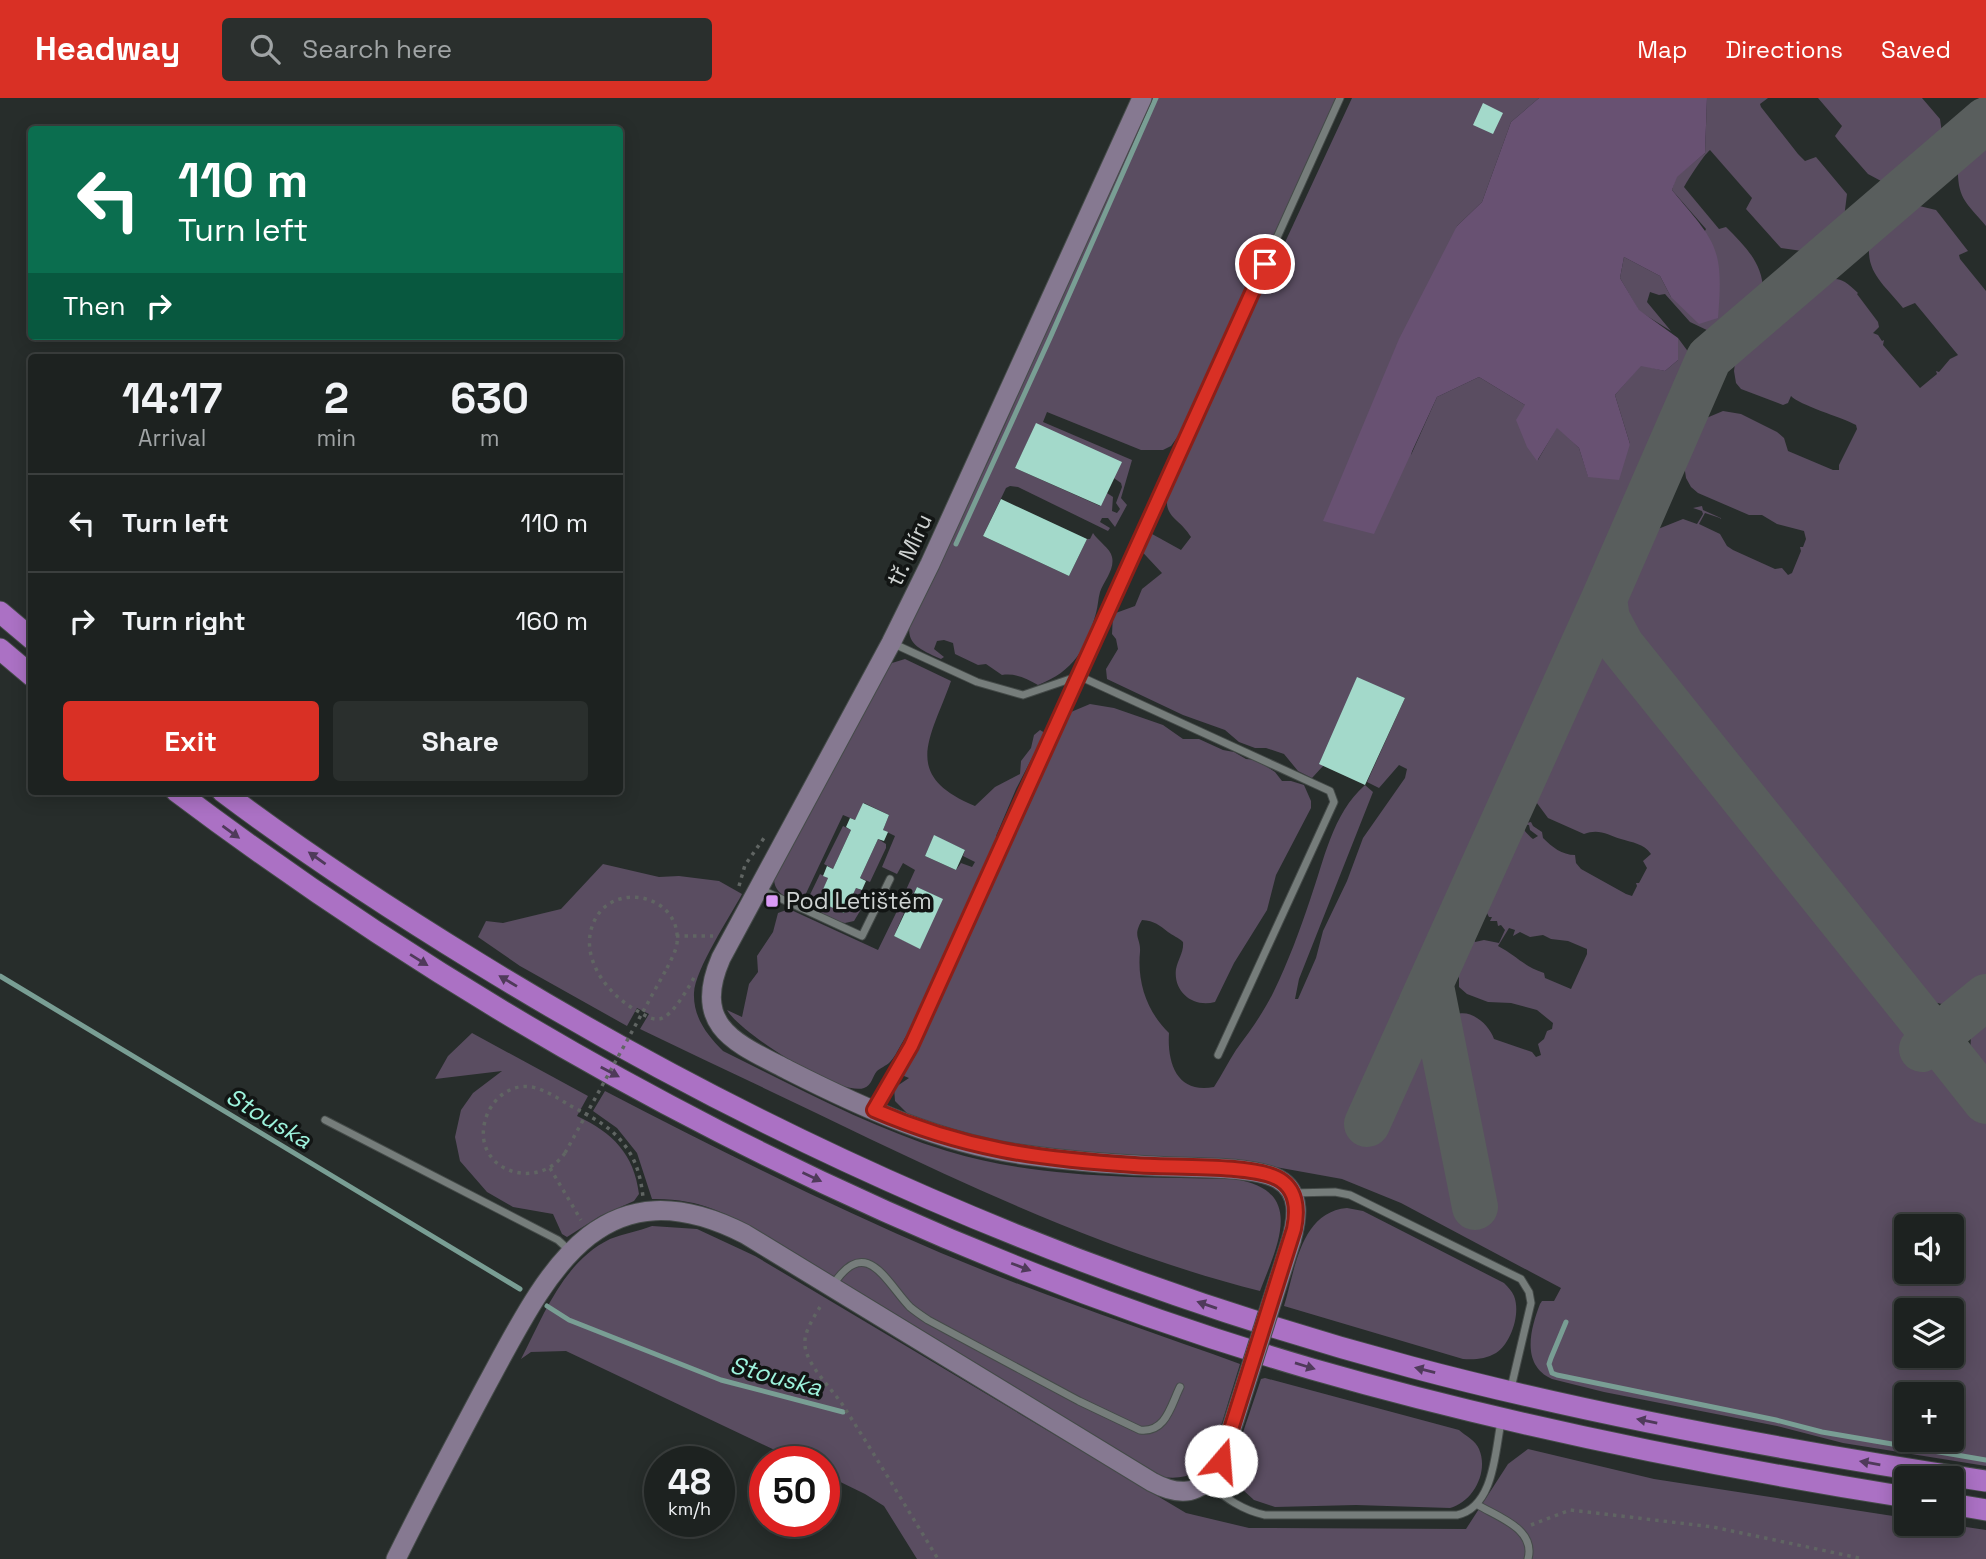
<!DOCTYPE html>
<meta charset="utf-8">
<style>
body{margin:0;font-family:"Space Grotesk",sans-serif;background:#2a2f2d;color:#f1f3f6;height:100vh;display:flex;flex-direction:column;font-size:26px;white-space:nowrap}
*{box-sizing:border-box;margin:0}
p{font-size:23px;color:#a0a4a5}
.icon{flex:none;width:38px;height:38px;fill:none;stroke:currentColor;stroke-width:2;stroke-linecap:round;stroke-linejoin:round}
.map{position:relative;flex:1;overflow:hidden}
.drawer{position:absolute;left:28px;top:256px;width:595px;height:441px;display:flex;flex-direction:column;background:#1d2220;border-radius:7px;box-shadow:0 4px 18px #0003,0 0 0 2px #3b3f3e}
.drawer>*{flex:none}
.top-card{position:absolute;left:28px;top:28px;width:595px;height:214px;border-radius:7px;box-shadow:0 4px 18px #0003,0 0 0 2px #3b3f3e;background:#0b6e4f;color:#fff;overflow:hidden}
.fabs{position:absolute;left:1894px;top:1116px;display:grid;gap:14px}
.fabs a{display:grid;place-items:center;width:70px;height:70px;border-radius:7px;background:#1d2220;box-shadow:0 4px 18px #0003,0 0 0 2px #3b3f3e;font-size:35px}
.speed{position:absolute;left:644px;top:1348px;display:flex;gap:14px;font-size:35px;font-weight:700;text-align:center}
.speed>*{display:grid;place-content:center;width:91px;height:91px;border-radius:50%;background:#1d2220;box-shadow:0 4px 18px #0003,0 0 0 2px #3b3f3e;line-height:1}
.speed small{font-size:18px;font-weight:400}
.speed .limit{border:10px solid #d22;background:#fff;color:#111}
.pin{position:absolute;display:grid;place-items:center;width:60px;height:60px;color:#fff;margin:-30px;border:4px solid #fff;border-radius:50%;box-shadow:0 2px 7px #0007}
.me{position:absolute;width:77px;margin:-38px;rotate:18deg;stroke-linejoin:round;filter:drop-shadow(0 0 5px #0008)}
.turn{display:flex;align-items:center;gap:24px;height:147px;padding:0 35px;font-size:32px}
.turn .icon{width:91px;height:91px;stroke-width:2.5}
.turn b{display:block;font-size:49px;line-height:60px}
.then{display:flex;align-items:center;height:66px;padding:0 35px;background:#0003;gap:14px;font-size:26px}
.eta{display:flex;justify-content:space-evenly;align-items:center;height:119px;text-align:center}
.eta b{font-size:42px;font-weight:600;line-height:49px}
.button{display:flex;gap:14px;margin-top:auto;padding:14px 35px}
.button a{flex:1;height:80px;border-radius:7px;background:#d93025;color:#fff;font-size:28px;font-weight:600;line-height:80px;text-align:center}
.button a+a{background:#2a2f2d;color:#f1f3f6}
ul{padding:0;list-style:none}
li{display:flex;align-items:center;gap:21px;height:98px;padding:0 35px;border-top:2px solid #3b3f3e}
li div{flex:1}
li b{display:block;font-size:26px}
li em{font-style:normal}
header{display:flex;align-items:center;gap:42px;box-sizing:border-box;height:98px;padding:0 35px;background:#d93025;color:#fff}
header strong{font-size:33px}
nav{display:flex;gap:38px;margin-inline-start:auto;font-size:24px}
.search{width:490px;height:63px;background:#2a2f2d;display:flex;align-items:center;gap:18px;box-sizing:border-box;padding:0 24px;border-radius:7px;color:#a0a4a5;font-size:26px}
.map>svg:first-child{display:block}
.green{fill:#5a4d61;fill-rule:evenodd}
.forest{fill:#685172}
.lines{fill:none;stroke-linecap:round;stroke-linejoin:round}
.stream{stroke:#799e94;stroke-width:5}
.taxiway{stroke:#595e5d;stroke-width:46}
.building{fill:#a3d9ca}
.lane-casing{stroke:#454b49;stroke-width:9}
.secondary-casing{stroke:#454b49;stroke-width:21}
.highway-casing{stroke:#454b49;stroke-width:23}
.path{stroke:#606563;stroke-width:3.5;stroke-dasharray:3.5 5;stroke-linecap:butt}
.lane{stroke:#767d7b;stroke-width:7}
.secondary{stroke:#867991;stroke-width:19}
.highway{stroke:#ab71c4;stroke-width:21}
.secondary-bridge-casing{stroke:#454b49;stroke-width:21;stroke-linecap:butt}
.path-bridge{stroke:#606563;stroke-width:3.5;stroke-dasharray:3.5 5;stroke-linecap:butt}
.secondary-bridge{stroke:#867991;stroke-width:19}
.oneway{fill:#4f3a5a}
.route-casing{stroke:#8d1f18;stroke-width:18}
.route{stroke:#d93025;stroke-width:12}
.poi-dot{fill:#da9af6;stroke:#121514;stroke-width:2.5}
.labels{text-anchor:middle;dominant-baseline:central;stroke-width:7;stroke-linejoin:round;paint-order:stroke}
.street-label{font-size:23px;fill:#cfd3d2;stroke:#121514}
.poi-label{font-size:23px;fill:#cfd3d2;stroke:#121514;text-anchor:start}
.water-label{font-size:24px;font-style:italic;fill:#9df3dd;stroke:#121514}
</style>
<header>
<strong>Headway</strong>
<div class="search"><svg class="icon" aria-label="search" viewBox="0 0 24 24"><circle cx="10" cy="10" r="6"/><path d="M15 15l6 6"/></svg>Search here</div>
<nav><a>Map</a><a>Directions</a><a>Saved</a></nav>
</header>
<div class="map">
<svg width="1986" height="1461" viewBox="0 0 1986 1461">
<rect width="100%" height="100%" fill="#272d2b"/>
<!-- green -->
<path class="green" d="M1150,0H1337L1235,225L1185,328L1171,348L1163,352H1141L1047,314L1043,324L1132,362L1121,400L1127,407L1115,429L1108,420H1102L1100,424L1110,430L1108,433L1018,389L1010,388L1006,390L983,438L1069,478L1087,441H1090L1093,435C1097,442 1111,451 1112,459C1115,471 1104,483 1100,494C1098,501 1098,508 1096,515C1086,551 1074,573 1038,587C1026,580 1015,575 1002,577L986,566L978,567L955,556L953,545L944,542L937,543L934,551L944,559L941,561C924,553 905,547 910,526L993,353ZM1036,326L1121,385L1122,389L1116,405L1120,411L1117,415L1112,413L1113,399L1107,395L1100,408L1015,370Z
M1352,0H1539L1511,24L1482,104L1457,128L1411,357L1437,299L1479,279L1525,307L1538,362L1557,329L1579,350L1588,378L1630,346L1615,297L1641,267L1665,273L1678,262V240L1695,263L1674,324L1537,615L1508,687L1504,711L1494,721L1488,743L1490,746C1477,774 1468,805 1453,832C1441,852 1421,867 1411,888L1404,891L1398,902L1399,912L1387,947L1359,1015L1360,1021L1369,1031L1378,1026C1384,991 1406,953 1427,924L1454,1079L1463,1095L1472,1105L1487,1103L1477,1047L1471,1049L1468,1040L1475,1038L1474,1030L1455,917C1470,910 1489,926 1494,941L1532,954L1536,959L1541,957L1538,946L1544,941L1547,933L1552,931L1553,925L1537,912L1511,905L1488,904L1467,896L1459,889V880L1455,871L1450,870L1458,859L1456,856L1471,848L1470,835L1467,834L1471,832L1477,815L1484,807L1483,801L1489,792V787L1510,748L1506,743V739L1513,743L1521,740L1513,723L1519,732V725C1521,729 1529,738 1533,741L1538,738L1530,732L1529,727L1522,726L1531,724L1533,728L1542,734L1543,740C1552,749 1562,757 1575,757L1576,765L1581,771L1626,796L1632,798L1637,788L1636,785H1639L1647,770L1643,763L1651,756C1643,745 1633,745 1621,741C1608,737 1599,730 1584,736L1548,720L1531,697C1536,683 1541,670 1549,659L1545,655L1550,653L1563,625L1557,619C1569,608 1583,594 1578,576L1583,578L1585,572L1603,560L1613,561L1622,568C1655,614 1694,655 1729,699C1744,720 1769,762 1790,775L1787,776L1882,899L1895,910L1914,933L1916,936L1912,940L1928,961L1937,965L1961,947L1970,957L1971,937L1986,924V1368L1843,1345L1777,1328L1604,1294L1552,1281C1521,1267 1530,1232 1540,1206L1542,1203H1554L1561,1190L1401,1105L1342,1081L1259,1066L1053,1052L995,1043L926,1023L908,1016L895,1003L894,990L909,980L904,978L905,968C918,962 920,942 927,931L918,937L910,933C902,942 898,955 890,964C886,968 880,970 877,973C872,979 872,987 864,990C840,999 740,935 727,912L742,919L749,886L758,874L757,858L773,834L778,815L789,811L878,852L897,813L904,815L894,838L920,850L942,801L917,789L908,806L901,803L915,772L903,765L897,776L882,769L895,738L883,732L889,717L864,705L855,722L843,717L801,806C787,799 773,796 774,778L886,573L892,565L905,561L951,583C931,640 900,677 975,708L995,689L1020,676L1021,663L1031,650L1034,637L1040,632L1045,635V639L1035,655L1043,662H1049L1071,614L1090,606L1114,610L1163,627L1183,641H1199L1223,652L1234,654L1246,661L1256,662L1275,674L1282,683H1291L1304,687L1311,703V710L1276,777L1267,812L1234,865L1215,904C1193,910 1173,894 1176,871C1178,861 1184,854 1183,844C1178,839 1173,838 1168,834C1159,827 1155,823 1142,822C1132,839 1141,840 1140,854C1137,884 1147,914 1169,935C1167,965 1177,996 1214,989C1222,977 1228,964 1236,952C1250,933 1264,914 1274,893C1288,864 1300,832 1310,802C1324,763 1332,716 1365,687L1373,694L1299,881L1295,901H1298L1316,860L1323,833L1347,783L1363,740L1405,680L1407,671L1399,667L1379,690L1367,684L1405,600L1357,580L1323,668L1312,680L1298,673L1284,656L1266,650H1255L1239,644L1225,632L1183,617L1107,581L1106,571L1118,551L1116,541L1112,536L1113,516L1135,508L1142,491L1162,475L1134,445L1143,431L1181,452L1191,439C1179,419 1162,420 1168,393L1203,311L1209,306L1214,285L1281,153ZM1033,658L1047,666L1029,708L1011,741L996,738L1016,691ZM934,738L965,752L963,758L975,764L972,769L961,765L956,772L925,758ZM1486,813L1489,819H1492L1490,823H1497L1498,828L1501,827L1505,832L1499,845L1484,842L1475,844C1470,834 1474,826 1478,816ZM1509,830L1515,832L1513,838L1520,834L1530,839L1543,837L1551,841L1568,843L1587,851V856L1571,891L1545,880L1544,875C1523,868 1517,858 1498,848ZM1906,1129H1951V1174H1906ZM1906,1213H1951V1258H1906ZM1906,1297H1951V1342H1906Z
M1707,0H1768L1760,6L1761,9L1798,56L1805,63L1816,59L1847,96L1844,120L1849,126L1845,125L1809,154L1781,150L1746,111L1752,100L1710,52C1703,58 1689,80 1684,89L1719,131L1726,129C1745,148 1764,166 1763,195L1723,229L1711,234L1690,224L1665,196L1659,197L1650,194L1647,204L1671,233L1639,213L1620,180L1624,159L1660,178L1671,199L1706,131L1672,92L1676,79L1705,55Z
M1818,0H1922L1940,21L1943,42L1896,82L1890,83H1881L1868,76L1838,42L1835,38L1842,28Z
M1986,44V128C1967,105 1957,101 1958,69Z
M1915,107L1936,112L1940,117L1968,153L1959,157L1960,161L1986,193V877C1972,888 1959,899 1944,910L1942,906L1919,901L1915,898L1872,842L1867,841L1841,802L1820,777L1815,775L1816,772L1805,757L1636,546L1633,547L1624,524L1621,499L1648,435L1683,421L1697,426L1703,416L1702,413L1693,410L1702,408L1703,412L1723,421L1705,415L1699,426L1720,436L1727,448L1733,452L1775,471L1782,470L1788,477L1792,475L1801,453L1800,449H1803L1806,441L1804,433L1777,426L1762,417H1749L1698,395L1691,389L1686,380L1684,366L1687,356L1685,352L1689,350L1704,321L1723,313L1741,316L1777,334L1784,340L1788,353L1833,372H1839V367L1857,331L1856,327C1841,319 1799,307 1791,298L1788,305L1783,307L1741,291L1736,285L1734,273L1736,258L1762,230L1760,226C1778,222 1793,205 1807,194L1806,192C1832,183 1834,171 1858,195L1857,196L1878,224L1879,229L1873,235L1878,237L1882,243L1884,242L1883,247L1920,290L1937,276L1936,273L1939,274L1950,261L1958,257L1915,205L1903,210C1886,188 1864,174 1870,144L1866,142L1872,141L1909,109Z
M843,728L851,732L833,771L824,766Z
M878,741L886,746V750L870,784L860,780Z
M603,766L659,779L679,778L719,783L742,796C730,819 695,871 694,895C693,919 707,937 723,953C796,989 869,1029 947,1053C1039,1081 1139,1079 1234,1081C1306,1092 1278,1146 1260,1193C1125,1159 996,1101 870,1041C794,1004 717,968 640,931L649,916L637,910L627,928L520,868L478,839L486,823L503,825L561,811Z
M820,776L828,780L819,803L844,815L856,790L863,793L866,803L854,823L845,825L840,824L805,807Z
M472,935L588,998L577,1018C613,1035 634,1056 639,1096L634,1103L600,1118L567,1139L562,1136L553,1116L513,1109L487,1094L460,1063L455,1039L461,1012L473,995L502,973L435,981L448,958Z
M605,993C715,1050 826,1106 941,1155C1038,1196 1140,1230 1240,1266L1213,1354C1202,1375 1186,1382 1163,1379L771,1140C729,1117 702,1100 652,1101L637,1055L617,1030L593,1013Z
M1347,1110L1363,1113L1504,1185C1508,1189 1512,1193 1514,1198C1521,1215 1511,1246 1496,1255C1486,1261 1474,1262 1463,1261L1284,1208C1295,1173 1300,1114 1347,1110Z
M652,1128L697,1131L755,1158L1186,1415L1249,1430L1466,1431L1508,1366L1528,1351L1654,1381L1906,1420V1426H1946L1986,1432V1461H917L884,1408L865,1396L824,1376V1363H798L566,1253L531,1254L521,1261C544,1217 563,1164 610,1141C623,1136 639,1133 652,1128Z
M1265,1280L1459,1332C1466,1338 1476,1343 1479,1351C1489,1374 1473,1404 1450,1410L1356,1407L1275,1409L1254,1402L1242,1391L1235,1369L1238,1349L1261,1281Z"/>
<!-- forest -->
<path class="forest" d="M1539,0H1707L1705,55L1677,79L1672,92C1716,145 1724,148 1718,220L1699,226L1671,199L1660,178L1624,159L1620,180L1639,212L1678,240V262L1665,273L1641,268L1615,297L1630,346L1619,382L1588,379L1579,350L1557,330L1537,363L1527,349L1516,322L1525,307L1479,279L1437,299L1374,436L1323,423L1399,241L1457,128L1482,104L1511,24Z"/>
<g class="lines">
<!-- stream -->
<path class="stream" d="M956,446L1050,240L1156,0
M0,878L520,1191
M547,1208L569,1222L721,1282L843,1314
M1566,1224L1551,1260L1549,1266L1552,1275L1557,1277L1776,1322L1822,1334L1986,1362"/>
<!-- taxiway -->
<path class="taxiway" d="M1986,22L1709,260L1604,501L1607,521L1621,547L1936,940L1986,899
M1431,888L1475,1109
M1922,951L1936,940L1986,1003
M1367,1026L1604,501"/>
</g>
<!-- building -->
<path class="building" d="M1483,5L1503,15L1493,36L1473,27Z
M1036,325L1122,364L1101,408L1015,370Z
M1001,401L1087,441L1069,478L983,438Z
M1357,579L1405,600L1365,687L1319,666Z
M863,705L889,717L883,732L888,734L884,743L878,741L860,780L866,783L862,792L856,790L844,815L818,803L828,780L823,778L827,768L833,771L851,732L846,729L850,720L855,722Z
M934,737L965,752L956,772L925,758Z
M917,789L943,801L920,851L894,838Z"/>
<g class="lines">
<!-- lane casing -->
<g class="lane-casing">
<path id="lane" d="M762,792L862,838L890,781
M1218,957L1334,704L1330,693L1079,578L1340,0
M876,1010L911,948L1079,578L1023,597L977,584L892,545
M325,1022L558,1142L570,1153
M1292,1095L1335,1094L1350,1097L1521,1181L1529,1194L1531,1205L1511,1290
M833,1187C866,1136 886,1184 910,1209C916,1214 922,1218 928,1222L1079,1303L1140,1332C1166,1335 1171,1307 1180,1289
M1207,1385C1225,1399 1241,1412 1265,1417H1457C1494,1409 1495,1354 1501,1324
M1478,1407C1498,1419 1536,1431 1528,1461"/>
</g>
<!-- secondary casing -->
<g class="secondary-casing">
<path id="secondary" d="M1142,0L930,466L891,545L721,860C691,929 736,945 788,972C863,1010 942,1046 1026,1057C1068,1063 1110,1066 1153,1068C1183,1070 1253,1067 1278,1081C1302,1094 1297,1122 1291,1143
M396,1461C425,1402 456,1344 487,1286C546,1177 599,1062 745,1136L1152,1384C1206,1413 1219,1369 1233,1326"/>
</g>
<!-- highway casing -->
<g class="highway-casing">
<path id="highway" d="M0,514L32,541
M0,551L32,578
M176,693C516,949 903,1151 1312,1271C1507,1327 1706,1367 1906,1399
M222,693C304,755 390,811 478,865C767,1043 1082,1181 1411,1269C1599,1319 1793,1354 1986,1383
M1951,1406L1986,1412"/>
</g>
<!-- path -->
<path class="path" d="M739,788L745,767L764,740
M676,838H713
M667,870C671,862 676,853 677,845C682,796 610,781 593,826C579,861 609,898 639,914C644,917 652,922 659,921C672,920 690,887 696,876
M565,1055C537,1095 472,1072 485,1023C490,1003 509,985 532,989C546,992 559,1001 571,1008C592,1019 612,1029 626,1049C637,1064 641,1081 643,1099
M550,1070L581,1122
M820,1209C814,1219 803,1235 805,1248C807,1267 831,1290 842,1306C875,1357 906,1409 938,1461
M1531,1427L1570,1412L1713,1429L1864,1461"/>
<!-- lane -->
<use href="#lane" class="lane"/>
<!-- secondary -->
<use href="#secondary" class="secondary"/>
<!-- highway -->
<use href="#highway" class="highway"/>
<!-- secondary-bridge casing -->
<g class="secondary-bridge-casing">
<path id="secondary-bridge" d="M1233,1326L1291,1143"/>
</g>
<!-- path-bridge -->
<path class="path-bridge" d="M565,1055L667,870"/>
<!-- secondary-bridge -->
<use href="#secondary-bridge" class="secondary-bridge"/>
</g>
<!-- one-way arrows -->
<defs><path id="oneway-solid" d="M-6-.8H1V-3.2L6.5 0L1 3.2V.8H-6Z" transform="scale(1.75)"/></defs>
<g class="oneway">
<use href="#oneway-solid" transform="translate(231 734) rotate(36)"/>
<use href="#oneway-solid" transform="translate(317 760) rotate(-145)"/>
<use href="#oneway-solid" transform="translate(419 862) rotate(32)"/>
<use href="#oneway-solid" transform="translate(508 883) rotate(-149)"/>
<use href="#oneway-solid" transform="translate(610 974) rotate(28)"/>
<use href="#oneway-solid" transform="translate(812 1079) rotate(25)"/>
<use href="#oneway-solid" transform="translate(1021 1169) rotate(21)"/>
<use href="#oneway-solid" transform="translate(1207 1207) rotate(-161)"/>
<use href="#oneway-solid" transform="translate(1305 1268) rotate(17)"/>
<use href="#oneway-solid" transform="translate(1425 1272) rotate(-166)"/>
<use href="#oneway-solid" transform="translate(1647 1323) rotate(-168)"/>
<use href="#oneway-solid" transform="translate(1870 1365) rotate(-170)"/>
</g>
<g class="lines">
<!-- route casing -->
<g class="route-casing">
<path id="route" d="M1221,1363L1294,1131C1298,1112 1297,1090 1277,1080C1249,1066 1168,1070 1134,1067C1038,1061 964,1051 874,1012L911,948L1265,166"/>
</g>
<!-- route -->
<use href="#route" class="route"/>
</g>
<!-- markers -->
<rect class="poi-dot" x="765" y="796" width="14" height="14" rx="3.5"/>
<g class="labels">
<!-- street labels -->
<g class="street-label">
<text transform="translate(909 452) rotate(-65)">tř. Míru</text>
</g>
<!-- poi labels -->
<g class="poi-label">
<text x="786" y="803">Pod Letištěm</text>
</g>
<!-- water labels -->
<g class="water-label">
<text transform="translate(269 1020) rotate(31)">Stouska</text>
<text transform="translate(776 1278) rotate(15)">Stouska</text>
</g>
</g>
</svg>
<div class="fabs">
<a><svg class="icon" aria-label="sound" viewBox="0 0 24 24"><path d="M4 9h4l5-4v14l-5-4H4zM17 9q2 3 0 6"/></svg></a>
<a><svg class="icon" aria-label="layers" viewBox="0 0 24 24"><path d="M12 4l9 5-9 5-9-5zM3 14l9 5 9-5"/></svg></a>
<a>+</a>
<a>−</a>
</div>
<div class="speed"><div>48<small>km/h</small></div><div class="limit">50</div></div>
<div class="pin" style="left:1265px;top:166px;background:#d93025"><svg class="icon" aria-label="arrive" viewBox="0 0 24 24"><path d="M6 21V4h12l-3 4 3 4H6"/></svg></div>
<svg class="me" style="left:1221px;top:1363px" viewBox="-20 -20 40 40"><circle r="19" fill="#fff"/><path d="M0-13L10 11 0 6-10 11z" fill="#d93025"/></svg>
<div class="top-card">
<div class="turn"><svg class="icon" aria-label="left" viewBox="0 0 24 24"><path d="M17 20v-9H6M10 6l-5 5 5 5"/></svg><div><b>110 m</b>Turn left</div></div>
<div class="then">Then<svg class="icon" aria-label="right" viewBox="0 0 24 24"><path d="M7 20v-9h11M14 6l5 5-5 5"/></svg></div>
</div>
<section class="drawer">
<div class="eta">
<div><b>14:17</b><p>Arrival</p></div>
<div><b>2</b><p>min</p></div>
<div><b>630</b><p>m</p></div>
</div>
<ul>
<li><svg class="icon" aria-label="left" viewBox="0 0 24 24"><path d="M17 20v-9H6M10 6l-5 5 5 5"/></svg><div><b>Turn left</b></div><em>110 m</em></li>
<li><svg class="icon" aria-label="right" viewBox="0 0 24 24"><path d="M7 20v-9h11M14 6l5 5-5 5"/></svg><div><b>Turn right</b></div><em>160 m</em></li>
</ul>
<div class="button"><a>Exit</a><a>Share</a></div>
</section>
</div>
